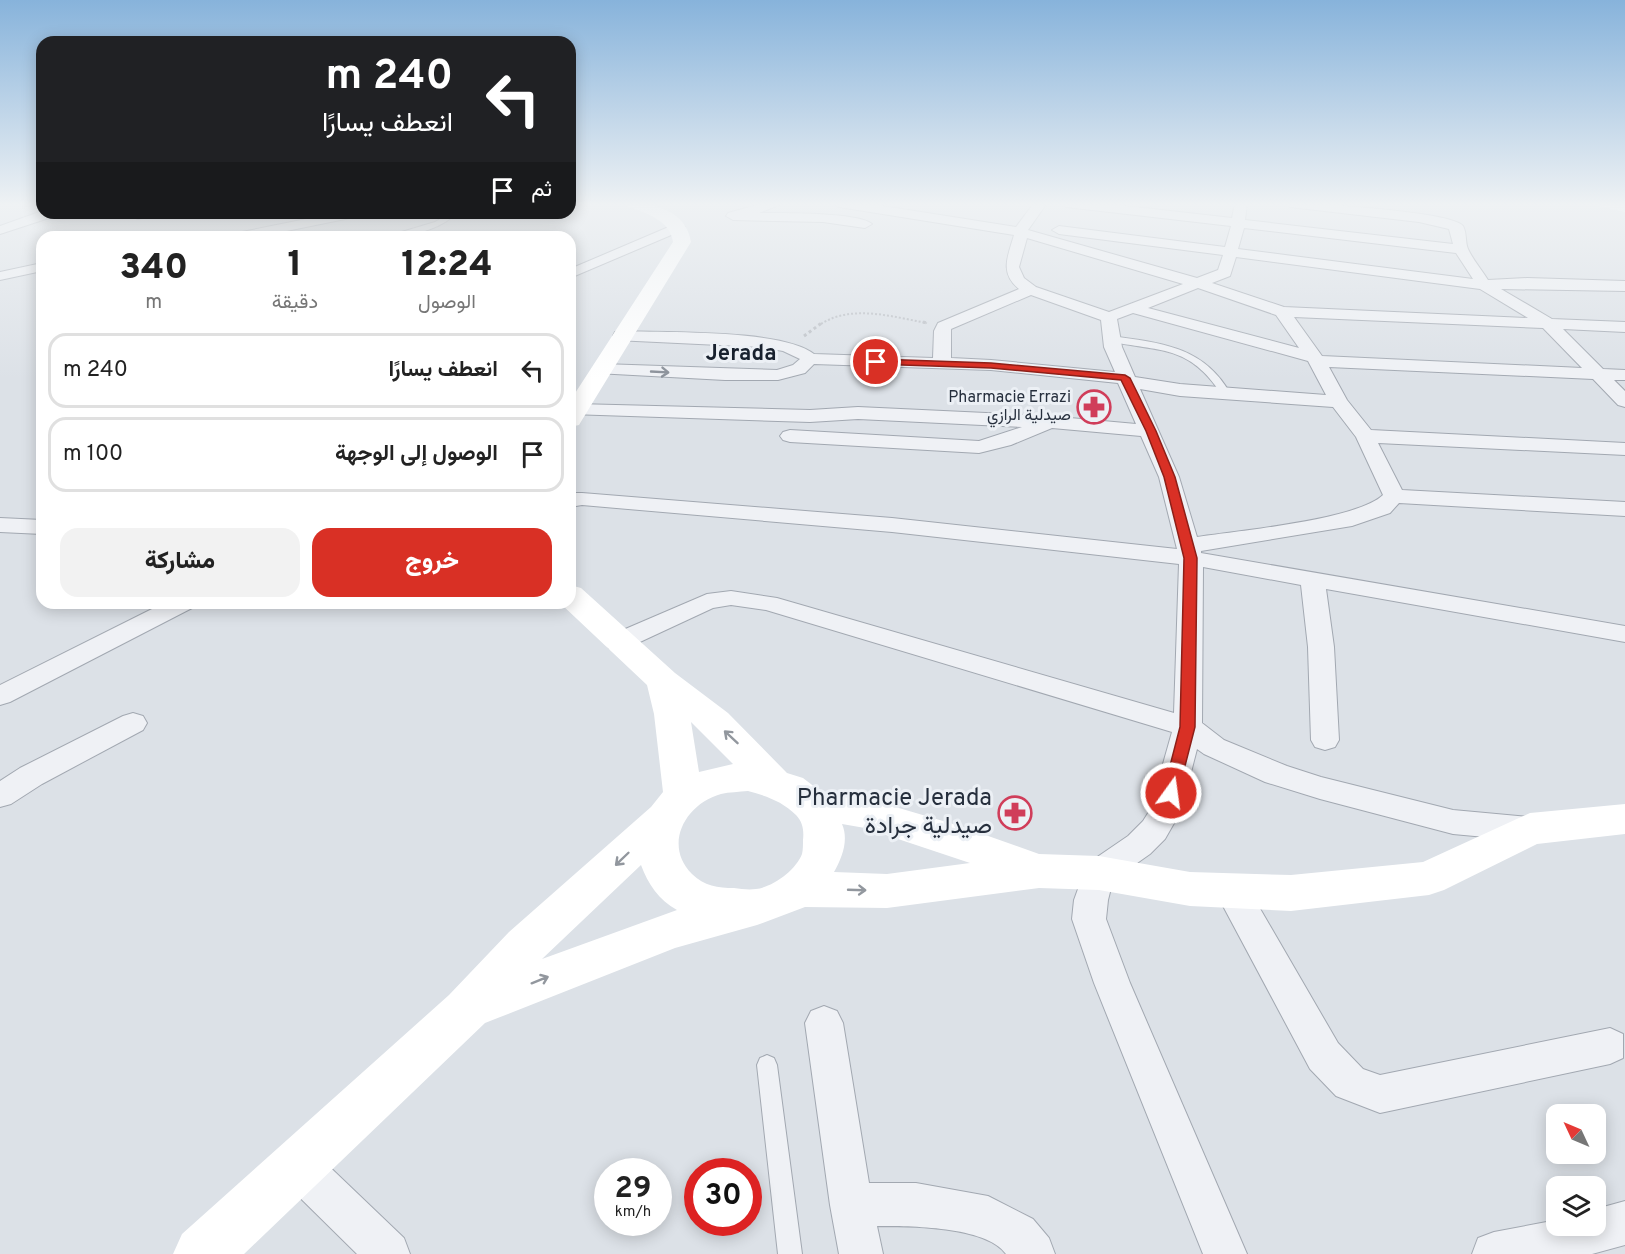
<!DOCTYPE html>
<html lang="ar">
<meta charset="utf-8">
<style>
body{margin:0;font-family:Overpass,Vazirmatn,sans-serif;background:#f2f2f2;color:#222;direction:rtl;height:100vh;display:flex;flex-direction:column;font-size:22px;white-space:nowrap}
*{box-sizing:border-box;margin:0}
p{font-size:20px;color:#767676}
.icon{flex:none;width:33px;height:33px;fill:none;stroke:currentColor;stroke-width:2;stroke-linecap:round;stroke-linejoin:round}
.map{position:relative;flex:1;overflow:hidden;direction:ltr}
.sheet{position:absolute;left:36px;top:231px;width:540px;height:378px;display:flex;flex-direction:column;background:#fff;border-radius:18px;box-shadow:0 3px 15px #0003;direction:rtl}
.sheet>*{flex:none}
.banner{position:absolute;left:36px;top:36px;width:540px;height:183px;border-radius:18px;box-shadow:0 3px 15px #0003;direction:rtl;background:#202124;color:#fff;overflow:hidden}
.needle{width:39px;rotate:314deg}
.controls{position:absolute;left:1546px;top:1104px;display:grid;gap:12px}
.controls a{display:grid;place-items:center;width:60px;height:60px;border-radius:12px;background:#fff;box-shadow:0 3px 15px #0003;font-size:30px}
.speed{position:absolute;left:594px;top:1158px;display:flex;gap:12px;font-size:30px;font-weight:700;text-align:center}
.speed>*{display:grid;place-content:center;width:78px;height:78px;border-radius:50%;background:#fff;box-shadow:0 3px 15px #0003;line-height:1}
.speed small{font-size:15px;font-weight:400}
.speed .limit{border:9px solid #d22;background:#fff;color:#111}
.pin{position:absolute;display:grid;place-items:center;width:51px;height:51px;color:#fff;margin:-26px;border:3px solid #fff;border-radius:50%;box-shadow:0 2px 6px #0007}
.me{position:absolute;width:66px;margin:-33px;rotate:14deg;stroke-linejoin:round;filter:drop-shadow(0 0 4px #0008)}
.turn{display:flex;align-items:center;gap:21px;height:126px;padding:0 24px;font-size:27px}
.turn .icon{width:78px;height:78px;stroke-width:2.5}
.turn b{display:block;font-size:42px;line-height:51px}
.then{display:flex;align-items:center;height:57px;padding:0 24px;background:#0003;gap:12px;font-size:22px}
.eta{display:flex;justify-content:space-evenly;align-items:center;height:102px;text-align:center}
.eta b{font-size:36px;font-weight:800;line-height:42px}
.primary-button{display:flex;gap:12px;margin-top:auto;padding:12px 24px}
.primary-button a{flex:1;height:69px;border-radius:18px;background:#d93025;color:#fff;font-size:24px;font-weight:800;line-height:69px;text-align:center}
.primary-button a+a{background:#f2f2f2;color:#222}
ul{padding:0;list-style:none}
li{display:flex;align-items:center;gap:18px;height:75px;margin:0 12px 9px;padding:0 12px;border:3px solid #e0e0e0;border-radius:18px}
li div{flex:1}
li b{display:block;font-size:22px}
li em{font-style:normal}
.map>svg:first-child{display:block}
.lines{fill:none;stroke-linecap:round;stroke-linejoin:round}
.lane-casing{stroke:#a2a8b1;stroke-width:2}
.street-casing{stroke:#a2a8b1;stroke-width:2}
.path-far1{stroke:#bbbfc5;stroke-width:2;stroke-dasharray:2 2;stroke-linecap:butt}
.path{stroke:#bbbfc5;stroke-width:3;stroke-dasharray:3 3;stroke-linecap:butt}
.lane{fill:#eff1f5;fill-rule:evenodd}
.street{fill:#eff1f5;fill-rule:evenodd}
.secondary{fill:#fff;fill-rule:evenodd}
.oneway{stroke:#8a9099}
.oneway2{stroke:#92979e}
.route{fill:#d93025;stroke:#8d1f18;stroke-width:1.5}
.labels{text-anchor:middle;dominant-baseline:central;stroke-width:6;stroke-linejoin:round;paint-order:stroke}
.far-poi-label{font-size:16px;fill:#262f3d;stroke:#ecf0f5;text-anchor:end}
.far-district-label{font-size:22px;font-weight:bold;fill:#18212e;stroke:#ecf0f5}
.near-poi-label{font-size:24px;fill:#262f3d;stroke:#ecf0f5;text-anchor:end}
</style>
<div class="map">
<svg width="1625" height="1254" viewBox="0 0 1625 1254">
<rect width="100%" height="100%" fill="#dce1e7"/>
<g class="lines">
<!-- lane casing -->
<g class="lane-casing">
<path id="lane" d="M127,213H135L143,218L138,219Z
M444,213H450L452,217C436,231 406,237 385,237L435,222L445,216Z
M1111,336C1161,343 1203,346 1230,393L1222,395C1189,344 1160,352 1108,341V337Z
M767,1055L774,1058L777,1065L802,1254H778L757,1065L760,1058Z"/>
</g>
<!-- street casing -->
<g class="street-casing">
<path id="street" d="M764,203H784L759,213C780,213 859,212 872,224L865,228L823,222L733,220L726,216L728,213Z
M833,203H864L1016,227L1034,203H1047L1028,230L1197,278L1218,270L1223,255L1059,234L1052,230L1059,226L1225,247L1231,226L1066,207L1060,203H1100L1232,218L1235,203H1247L1245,220L1453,244L1449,229L1419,222L1290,207L1284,203C1308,203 1452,211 1463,226C1467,233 1465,242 1468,249C1473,260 1482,270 1488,280L1527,278L1625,281V291L1501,289L1552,319L1625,322V332L1563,329L1603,369L1625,370V380H1614L1625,391V407L1618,405L1593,379L1329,367L1347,400L1371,430L1625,443V455L1378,443L1402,490L1625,502V516L1399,503L1390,513L1352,526L1201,551V553L1625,626V642L1326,589L1334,647L1339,740L1335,747L1325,750L1315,747L1311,740L1308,647L1301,585L1203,567L1202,723L1224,740L1287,766L1321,777L1453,810L1530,817L1541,820L1546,829L1541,838L1530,841L1453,834L1320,799L1265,782L1204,754L1197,749L1181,811L1165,839L1150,854L1113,880L1108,900L1106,919L1130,983L1247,1254H1203L1094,983L1072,919L1074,900L1087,864L1128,836L1143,821L1150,810L1172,732L766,610L731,605L713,608L627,648L618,650L609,648L605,642L609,636L707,594L731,591L777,598L1174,713L1179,564L892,532L582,505L570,507V493H582L892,518L1177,549L1159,477L1141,436L1052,428L1011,445L979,453L790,442L783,440L780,436L783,432L790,430L979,441L1022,427L858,419L810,422L570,414V406L576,404L810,410L858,407L1048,416L1136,424L1118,383L991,370L814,364L805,373L778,380H725L596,373L593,369L596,365L602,364L777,370L793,365L800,359L783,351L761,347L615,340L613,336L615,332L621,331C665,333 783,329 814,354L933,358L934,331L938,323L1019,289C999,273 1008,256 1014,235L839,207ZM1244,228L1456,253L1473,279L1238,249ZM1027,238L1183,284L1109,312L1036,287L1024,278L1019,267ZM1236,257L1480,289L1528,318L1284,307L1212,283L1230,276ZM1198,288L1276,315L1299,348L1148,308ZM1031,295L1101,320L1104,347L1115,372L991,360L951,358V329ZM1133,313L1308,361L1326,395L1180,384L1135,377L1122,347L1117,319ZM1294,317L1543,328L1582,368L1322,356ZM1140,389L1180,396L1333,407L1356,437L1383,495C1357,520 1237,531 1197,537L1179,477Z
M42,211L57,213L55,216L0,234V226Z
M336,213H362L355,217L257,237H230L237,233Z
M678,223L685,227L683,230L570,278V269Z
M42,263V271L0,280V272Z
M0,518L42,520V534L0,532Z
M164,603H195L192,608L10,702L0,705V685Z
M133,713L143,716L147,723L143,730L42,784L11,804L0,807V781L20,768L123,716Z
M1232,877L1244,881L1338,1043L1363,1069L1380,1075L1610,1028L1623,1034V1058L1610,1064L1380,1113L1336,1096L1310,1069L1215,891L1220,881Z
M824,1006L837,1011L843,1023L869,1183H916L988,1196L1033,1219L1049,1238L1055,1254H1006C986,1226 909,1226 877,1226L883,1254H839L830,1205L805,1023L811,1011Z
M298,1145L313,1151L404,1238L410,1254H357L283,1181L277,1166L283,1151Z
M1625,1201V1245L1592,1254H1472L1478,1238L1494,1232L1557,1220V1226H1596V1209Z"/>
</g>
<!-- path-far1 -->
<path class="path-far1" d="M821,324C852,304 893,317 927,323"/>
<!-- path -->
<path class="path" d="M923,322L927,323
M804,336L823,322"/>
<!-- lane -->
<use href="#lane" class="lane"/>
<!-- street -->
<use href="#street" class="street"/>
<!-- secondary -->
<path class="secondary" d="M625,203C652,203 686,209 691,242L582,420L579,425L570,427V401L673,242C670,220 646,213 627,206Z
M1596,203H1625V212L1598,206Z
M570,585L581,588L675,673L728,713L787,773L803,778L820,791L865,798L960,826L1039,854L1099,856L1190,872L1291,875L1423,862L1530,813L1625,804V834L1537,844L1444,890L1429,895L1291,911L1190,906L1099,890L1039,888L887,908L805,907L757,925L675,948L485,1023L244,1254H173L182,1234L449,995L509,932L651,807L663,792L654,714L647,685L560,603H570ZM691,722L733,764L699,772ZM748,791C766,796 782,801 796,815C803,822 804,831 803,840C803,844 803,850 802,854C796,870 773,887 756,889C749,890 741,889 734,888C718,888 704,886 692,874C663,845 685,804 721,794C729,792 739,792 748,791ZM842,824L865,828L970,863L887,874L834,872C842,858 849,840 842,824ZM641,865C648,884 659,900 677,910L542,959Z"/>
</g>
<!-- one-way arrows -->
<defs><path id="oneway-shaft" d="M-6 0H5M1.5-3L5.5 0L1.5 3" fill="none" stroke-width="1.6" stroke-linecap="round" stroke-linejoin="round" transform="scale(1.5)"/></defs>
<use class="oneway" href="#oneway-shaft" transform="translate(660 372) rotate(3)"/>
<g class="oneway2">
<use href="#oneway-shaft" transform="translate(731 737) rotate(-137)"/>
<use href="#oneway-shaft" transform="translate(622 859) rotate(136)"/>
<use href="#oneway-shaft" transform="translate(857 890) rotate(2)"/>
<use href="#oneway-shaft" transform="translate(540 980) rotate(-22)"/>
</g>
<!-- sky -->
<linearGradient id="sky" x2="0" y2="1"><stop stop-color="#87b3db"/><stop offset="0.54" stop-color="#eff2f4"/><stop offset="1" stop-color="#eff2f4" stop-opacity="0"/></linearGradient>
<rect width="1625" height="379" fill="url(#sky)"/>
<!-- route -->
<path class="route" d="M876,359L991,363L1125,375L1130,378L1156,431L1175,477L1197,558L1195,727L1177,797H1165L1163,793L1180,727L1184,558L1164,477L1146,431L1121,380L991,368L873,364L871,362Z"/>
<!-- icons -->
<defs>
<g id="pharmacy-ring" transform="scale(1.725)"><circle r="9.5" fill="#ecf0f5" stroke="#d03d5a" stroke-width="1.5"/><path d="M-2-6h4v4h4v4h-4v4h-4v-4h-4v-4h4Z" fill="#d03d5a"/></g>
</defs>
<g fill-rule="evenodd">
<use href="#pharmacy-ring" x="1094" y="407"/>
<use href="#pharmacy-ring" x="1015" y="813"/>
</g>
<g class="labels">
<!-- far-poi labels -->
<g class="far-poi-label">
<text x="1071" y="398">Pharmacie Errazi<tspan x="1071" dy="18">صيدلية الرازي</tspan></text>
</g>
<!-- far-district labels -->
<g class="far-district-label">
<text x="741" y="354">Jerada</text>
</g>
<!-- near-poi labels -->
<g class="near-poi-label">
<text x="992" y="799">Pharmacie Jerada<tspan x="992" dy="28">صيدلية جرادة</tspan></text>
</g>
</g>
</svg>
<div class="controls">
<a><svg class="needle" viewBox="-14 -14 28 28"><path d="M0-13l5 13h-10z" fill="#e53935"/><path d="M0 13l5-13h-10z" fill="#767676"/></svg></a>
<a><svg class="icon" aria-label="layers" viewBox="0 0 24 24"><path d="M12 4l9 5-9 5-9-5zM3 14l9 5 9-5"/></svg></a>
</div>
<div class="speed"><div>29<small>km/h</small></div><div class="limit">30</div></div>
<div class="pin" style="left:876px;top:362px;background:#d93025"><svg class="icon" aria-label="arrive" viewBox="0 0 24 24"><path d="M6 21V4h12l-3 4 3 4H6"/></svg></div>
<svg class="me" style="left:1171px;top:793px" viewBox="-20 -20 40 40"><circle r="17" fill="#d93025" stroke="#fff" stroke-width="3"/><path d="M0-11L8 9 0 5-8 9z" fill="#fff"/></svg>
<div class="banner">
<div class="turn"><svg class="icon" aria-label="left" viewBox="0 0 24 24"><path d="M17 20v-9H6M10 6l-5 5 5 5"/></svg><div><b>240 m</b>انعطف يسارًا</div></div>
<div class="then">ثم<svg class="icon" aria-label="arrive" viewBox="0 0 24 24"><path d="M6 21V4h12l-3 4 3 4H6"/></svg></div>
</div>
<section class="sheet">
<div class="eta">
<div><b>12:24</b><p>الوصول</p></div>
<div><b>1</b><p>دقيقة</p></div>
<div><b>340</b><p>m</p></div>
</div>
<ul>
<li><svg class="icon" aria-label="left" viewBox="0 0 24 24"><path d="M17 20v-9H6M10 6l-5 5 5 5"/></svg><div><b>انعطف يسارًا</b></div><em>240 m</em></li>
<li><svg class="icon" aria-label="arrive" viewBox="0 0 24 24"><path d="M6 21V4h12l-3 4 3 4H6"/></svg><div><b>الوصول إلى الوجهة</b></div><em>100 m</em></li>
</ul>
<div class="primary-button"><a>خروج</a><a>مشاركة</a></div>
</section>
</div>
